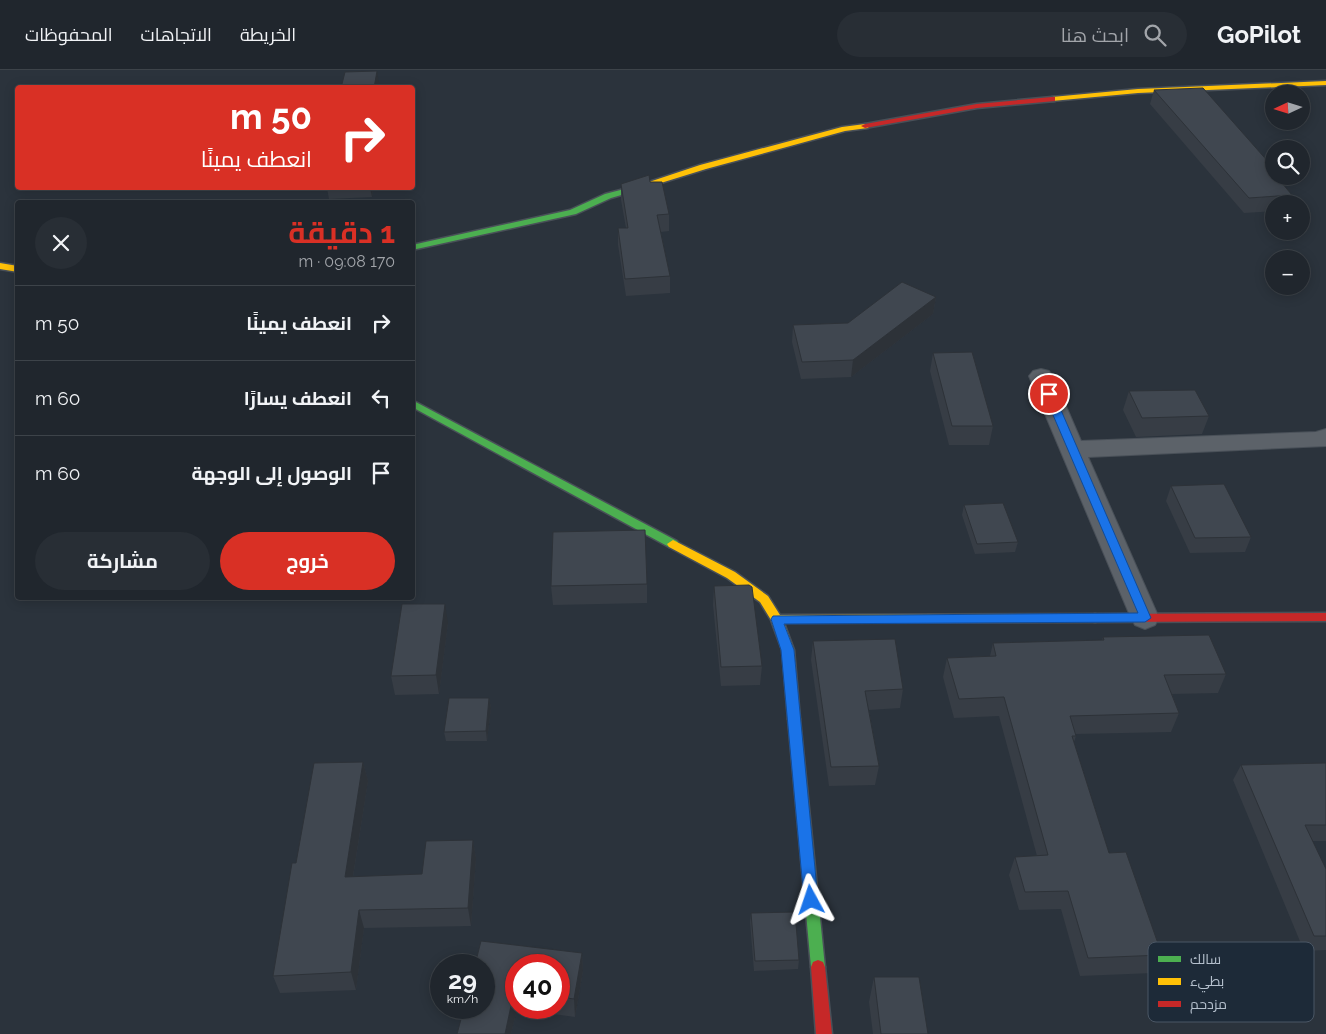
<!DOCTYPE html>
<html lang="ar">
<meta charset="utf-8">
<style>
body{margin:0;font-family:Raleway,Cairo,sans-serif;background:#282e35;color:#f1f3f6;direction:rtl;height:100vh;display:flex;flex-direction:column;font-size:19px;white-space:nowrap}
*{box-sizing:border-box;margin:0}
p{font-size:16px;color:#a2a5aa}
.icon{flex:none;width:28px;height:28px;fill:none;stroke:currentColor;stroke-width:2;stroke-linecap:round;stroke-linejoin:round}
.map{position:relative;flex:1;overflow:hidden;direction:ltr}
.side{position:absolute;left:15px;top:130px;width:400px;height:400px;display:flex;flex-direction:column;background:#20262d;border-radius:5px;box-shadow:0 2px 12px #0003,0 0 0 1px #3d4349;direction:rtl}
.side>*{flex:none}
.hud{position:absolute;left:15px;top:15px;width:400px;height:105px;border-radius:5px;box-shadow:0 2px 12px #0003,0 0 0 1px #3d4349;direction:rtl;background:#d93025;color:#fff;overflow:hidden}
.needle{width:32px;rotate:266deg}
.controls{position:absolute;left:1265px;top:15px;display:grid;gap:10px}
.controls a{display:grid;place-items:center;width:45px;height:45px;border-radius:50%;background:#20262d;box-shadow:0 2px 12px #0003,0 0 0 1px #3d4349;font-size:25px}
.speed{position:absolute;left:430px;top:884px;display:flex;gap:10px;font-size:25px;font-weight:700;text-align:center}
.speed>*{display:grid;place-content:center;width:65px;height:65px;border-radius:50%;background:#20262d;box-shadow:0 2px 12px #0003,0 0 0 1px #3d4349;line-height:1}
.speed small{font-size:12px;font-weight:400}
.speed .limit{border:8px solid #d22;background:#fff;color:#111}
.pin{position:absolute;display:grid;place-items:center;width:42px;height:42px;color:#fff;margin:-21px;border:2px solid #fff;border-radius:50%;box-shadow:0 1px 5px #0007}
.me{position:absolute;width:55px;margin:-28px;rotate:355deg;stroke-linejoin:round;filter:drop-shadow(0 0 4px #0008)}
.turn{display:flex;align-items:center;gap:18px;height:105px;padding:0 20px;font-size:22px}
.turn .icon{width:65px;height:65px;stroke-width:2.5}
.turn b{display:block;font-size:35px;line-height:42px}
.round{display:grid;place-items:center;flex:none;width:52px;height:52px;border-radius:26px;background:#282e35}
.head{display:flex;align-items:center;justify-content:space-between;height:85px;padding:0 20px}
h1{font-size:30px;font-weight:700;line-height:38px;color:#d93025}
.primary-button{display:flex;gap:10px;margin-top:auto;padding:10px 20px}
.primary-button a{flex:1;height:58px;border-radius:30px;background:#d93025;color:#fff;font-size:20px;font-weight:700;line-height:58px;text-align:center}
.primary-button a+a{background:#282e35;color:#f1f3f6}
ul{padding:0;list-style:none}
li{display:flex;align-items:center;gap:15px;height:75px;padding:0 20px;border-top:1px solid #3d4349}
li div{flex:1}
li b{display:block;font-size:19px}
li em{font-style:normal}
header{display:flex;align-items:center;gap:30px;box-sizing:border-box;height:70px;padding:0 25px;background:#20262d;border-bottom:1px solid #3d4349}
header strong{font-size:24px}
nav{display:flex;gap:28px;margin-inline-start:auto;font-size:18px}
.search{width:350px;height:45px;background:#282e35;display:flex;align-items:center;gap:12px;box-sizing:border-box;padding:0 18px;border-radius:28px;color:#a2a5aa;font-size:19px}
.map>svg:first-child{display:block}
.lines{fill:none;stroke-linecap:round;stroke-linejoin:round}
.street-casing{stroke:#495058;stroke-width:2}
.fast-casing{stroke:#495058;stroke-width:3}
.slow-casing{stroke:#495058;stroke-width:3}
.jam-casing{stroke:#495058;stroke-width:3}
.street{fill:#5c6269;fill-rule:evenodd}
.fast{fill:#4caf50;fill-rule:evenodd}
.slow{fill:#ffc107;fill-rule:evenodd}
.jam{fill:#c62828;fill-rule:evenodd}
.wall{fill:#373d45;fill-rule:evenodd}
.shaded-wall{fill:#2d3238}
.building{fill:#404750;stroke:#2d3238}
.route{fill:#1a73e8;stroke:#114b97}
.key{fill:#1d2a38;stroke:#4b5765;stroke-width:1}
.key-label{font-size:14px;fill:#b5c0cd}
</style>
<header>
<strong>GoPilot</strong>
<div class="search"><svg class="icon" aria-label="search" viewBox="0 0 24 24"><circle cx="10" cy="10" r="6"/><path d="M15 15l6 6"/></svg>ابحث هنا</div>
<nav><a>الخريطة</a><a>الاتجاهات</a><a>المحفوظات</a></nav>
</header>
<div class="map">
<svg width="1326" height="964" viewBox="0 0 1326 964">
<rect width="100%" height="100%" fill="#2b333c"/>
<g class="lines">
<!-- street casing -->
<g class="street-casing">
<path id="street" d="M1041,299L1049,301L1053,306L1081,371L1316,362L1326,359V376L1088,387L1159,548L1155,555L1145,559L1135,555L1131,548L1029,306L1033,301Z"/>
</g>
<!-- fast casing -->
<g class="fast-casing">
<path id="fast" d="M632,117L636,119L635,121L611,128L576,144L412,180V175L570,140L605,124Z
M412,330L677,471L679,474L677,477H669L412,337Z
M794,644L798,645L800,649L825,897L823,902L818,904L813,902L811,897L788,649L790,645Z"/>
</g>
<!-- slow casing -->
<g class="slow-casing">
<path id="slow" d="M1326,11V15L1138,23L1052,31L1048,29L1052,27L1138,19Z
M865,54L869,56L868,58L845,61L706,99L635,121L628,119L700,95L842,57Z
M0,193L18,196V202L0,199Z
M673,470L735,502L768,526L780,545L1095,544L1099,545L1101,548L1099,551L1095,552L784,553L794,580L800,649L798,653L794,654L790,653L788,649L782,580L771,550L760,532L727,508L669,477L667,474Z"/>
</g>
<!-- jam casing -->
<g class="jam-casing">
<path id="jam" d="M1052,27H1055V31L977,38L865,58L861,56L865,54L977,34Z
M1326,543V551L1095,552L1091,551L1089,548L1091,545L1095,544Z
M818,890L823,892L825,897L832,964H816L811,897L813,892Z"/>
</g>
<!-- street -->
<use href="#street" class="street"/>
<!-- fast -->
<use href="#fast" class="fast"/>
<!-- slow -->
<use href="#slow" class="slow"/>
<!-- jam -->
<use href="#jam" class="jam"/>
</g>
<!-- wall -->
<path class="wall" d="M1154,20L1271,95L1270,98L1292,125L1288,134H1274V141L1244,143L1150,34Z
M650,112L669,144V161L661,162L670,206V223L626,226L618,175V158H626L621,130V114Z
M327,118H373L372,127L329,129Z
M936,227L933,244L851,307L801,309L792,272L793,255L848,253Z
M933,283L993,356L989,375H949L930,301Z
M1129,321L1209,346L1202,364L1136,367L1123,340Z
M1171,416L1251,467L1245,482L1190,483L1166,431Z
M964,435L1018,472L1015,482L975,484L962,445Z
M647,514V533L553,535L551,516Z
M714,516L762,596L760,615L721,616L713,535Z
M448,553L439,624L395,625L391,606Z
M1103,567L1226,604L1218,623L1172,624L1179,643L1171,662L1075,664L1076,666L1074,672L1109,783L1162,885L1153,903L1080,906L1061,839L1019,840L1009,805L1015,787L1037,786L999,646L954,648L943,607L947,588L990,586L993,573L1102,570Z
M813,571L903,619L900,638L869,640L879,696L875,715L829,716L811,590Z
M489,628L491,638L487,671H446L444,662Z
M363,692L368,711L353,807L422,804L473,770L476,788L471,856L364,858L356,920L280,923L273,906L296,793Z
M1326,693V771H1312L1326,799V880L1304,881L1233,710L1241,695Z
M751,843L799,890L798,899L754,901L750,852Z
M481,871L582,883L583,901L575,947L517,939L511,964H457L464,938H484V895H475ZM516,895H559V938H516Z
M874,907L928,964H873L869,932Z"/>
<!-- shaded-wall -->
<path class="shaded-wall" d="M377,1L380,18H374Z
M370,118H373L372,127Z
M936,227L933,244L851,307L853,290Z
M445,534L448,553L439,624L436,605Z
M489,628L491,638L487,671L486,661Z
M363,692L368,711L350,825L345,807Z
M473,770L476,788L471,856L468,838Z
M359,840L364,858L356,920L351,902Z
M582,883L583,901L575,947L574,929Z
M514,922L517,939L511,964H505Z"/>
<!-- building -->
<path class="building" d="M377,1L374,18H341L345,2Z
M1203,18L1271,95H1267L1274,103V106H1276L1292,125L1249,128L1154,20Z
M649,105L650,112H662L669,144L657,145L670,206L625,209L618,158H628L621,114Z
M902,212L936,227L853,290L802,292L793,255L848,253Z
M972,282L993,356H952L933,283Z
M1195,320L1209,346L1142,348L1129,321Z
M1224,414L1251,467L1195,468L1171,416Z
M1003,433L1018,472L977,474L964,435Z
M645,460L647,514L551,516L553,462Z
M749,515L752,517L762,596L721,597L714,516Z
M402,534H445L436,605L391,606Z
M1209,565L1226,604L1164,605L1179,643L1070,646L1076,666H1072L1109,783L1126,782L1162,885L1088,888L1068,821L1025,822L1015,787L1048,785L1004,627L959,629L947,588L996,586L993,573L1104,570L1103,567Z
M895,569L903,619L865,621L879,696L831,697L813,571Z
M449,628H489L486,661L444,662Z
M363,692L345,807L422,804L426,771L473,770L468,838L359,840L351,902L273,906L292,793H296L314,693Z
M1326,693V755H1305L1326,799V866H1314L1241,695Z
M795,842L799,890L755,891L751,843Z
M481,871L582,883L574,929L559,927V895H516V922H514L505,964H457L464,938H484V895H475Z
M874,907H919L928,964H881Z"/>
<!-- route -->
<path class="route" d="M1049,321L1054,324L1151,548L1145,552L784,554L794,580L818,830L816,834L811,836L806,834L804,830L781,580L771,549L773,546L1138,543L1044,324Z"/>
<!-- legend -->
<rect x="1148" y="872" width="166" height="80" rx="8" class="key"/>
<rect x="1158" y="886" width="23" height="6" fill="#4caf50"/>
<rect x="1158" y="908" width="23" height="7" fill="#ffc107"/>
<rect x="1158" y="931" width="23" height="6" fill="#c62828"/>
<g class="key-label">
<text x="1190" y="894">سالك</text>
<text x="1190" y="916">بطيء</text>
<text x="1190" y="939">مزدحم</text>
</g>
</svg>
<div class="controls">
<a><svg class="needle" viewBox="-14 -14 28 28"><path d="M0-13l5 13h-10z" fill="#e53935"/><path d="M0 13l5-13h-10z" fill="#a2a5aa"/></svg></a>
<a><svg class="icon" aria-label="search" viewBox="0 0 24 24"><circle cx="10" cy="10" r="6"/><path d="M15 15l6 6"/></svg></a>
<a>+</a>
<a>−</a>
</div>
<div class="speed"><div>29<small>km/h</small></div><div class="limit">40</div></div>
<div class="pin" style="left:1049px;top:324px;background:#d93025"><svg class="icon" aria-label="arrive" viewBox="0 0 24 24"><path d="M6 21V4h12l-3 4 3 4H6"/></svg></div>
<svg class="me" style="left:811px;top:830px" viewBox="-20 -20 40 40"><path d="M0-17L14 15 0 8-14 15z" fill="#1a73e8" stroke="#fff" stroke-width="4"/></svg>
<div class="hud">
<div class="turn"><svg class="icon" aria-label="right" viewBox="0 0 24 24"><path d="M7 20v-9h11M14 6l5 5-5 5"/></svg><div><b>50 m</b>انعطف يمينًا</div></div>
</div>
<section class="side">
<div class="head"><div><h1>1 دقيقة</h1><p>170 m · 09:08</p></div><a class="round"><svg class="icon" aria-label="close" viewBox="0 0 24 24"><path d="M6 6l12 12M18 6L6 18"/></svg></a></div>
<ul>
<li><svg class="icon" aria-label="right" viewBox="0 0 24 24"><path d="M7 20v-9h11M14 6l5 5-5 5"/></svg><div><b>انعطف يمينًا</b></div><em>50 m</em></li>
<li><svg class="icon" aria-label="left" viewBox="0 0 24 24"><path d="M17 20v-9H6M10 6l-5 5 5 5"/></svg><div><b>انعطف يسارًا</b></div><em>60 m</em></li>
<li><svg class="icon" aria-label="arrive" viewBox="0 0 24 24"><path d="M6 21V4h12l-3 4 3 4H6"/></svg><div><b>الوصول إلى الوجهة</b></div><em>60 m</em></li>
</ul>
<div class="primary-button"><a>خروج</a><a>مشاركة</a></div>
</section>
</div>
